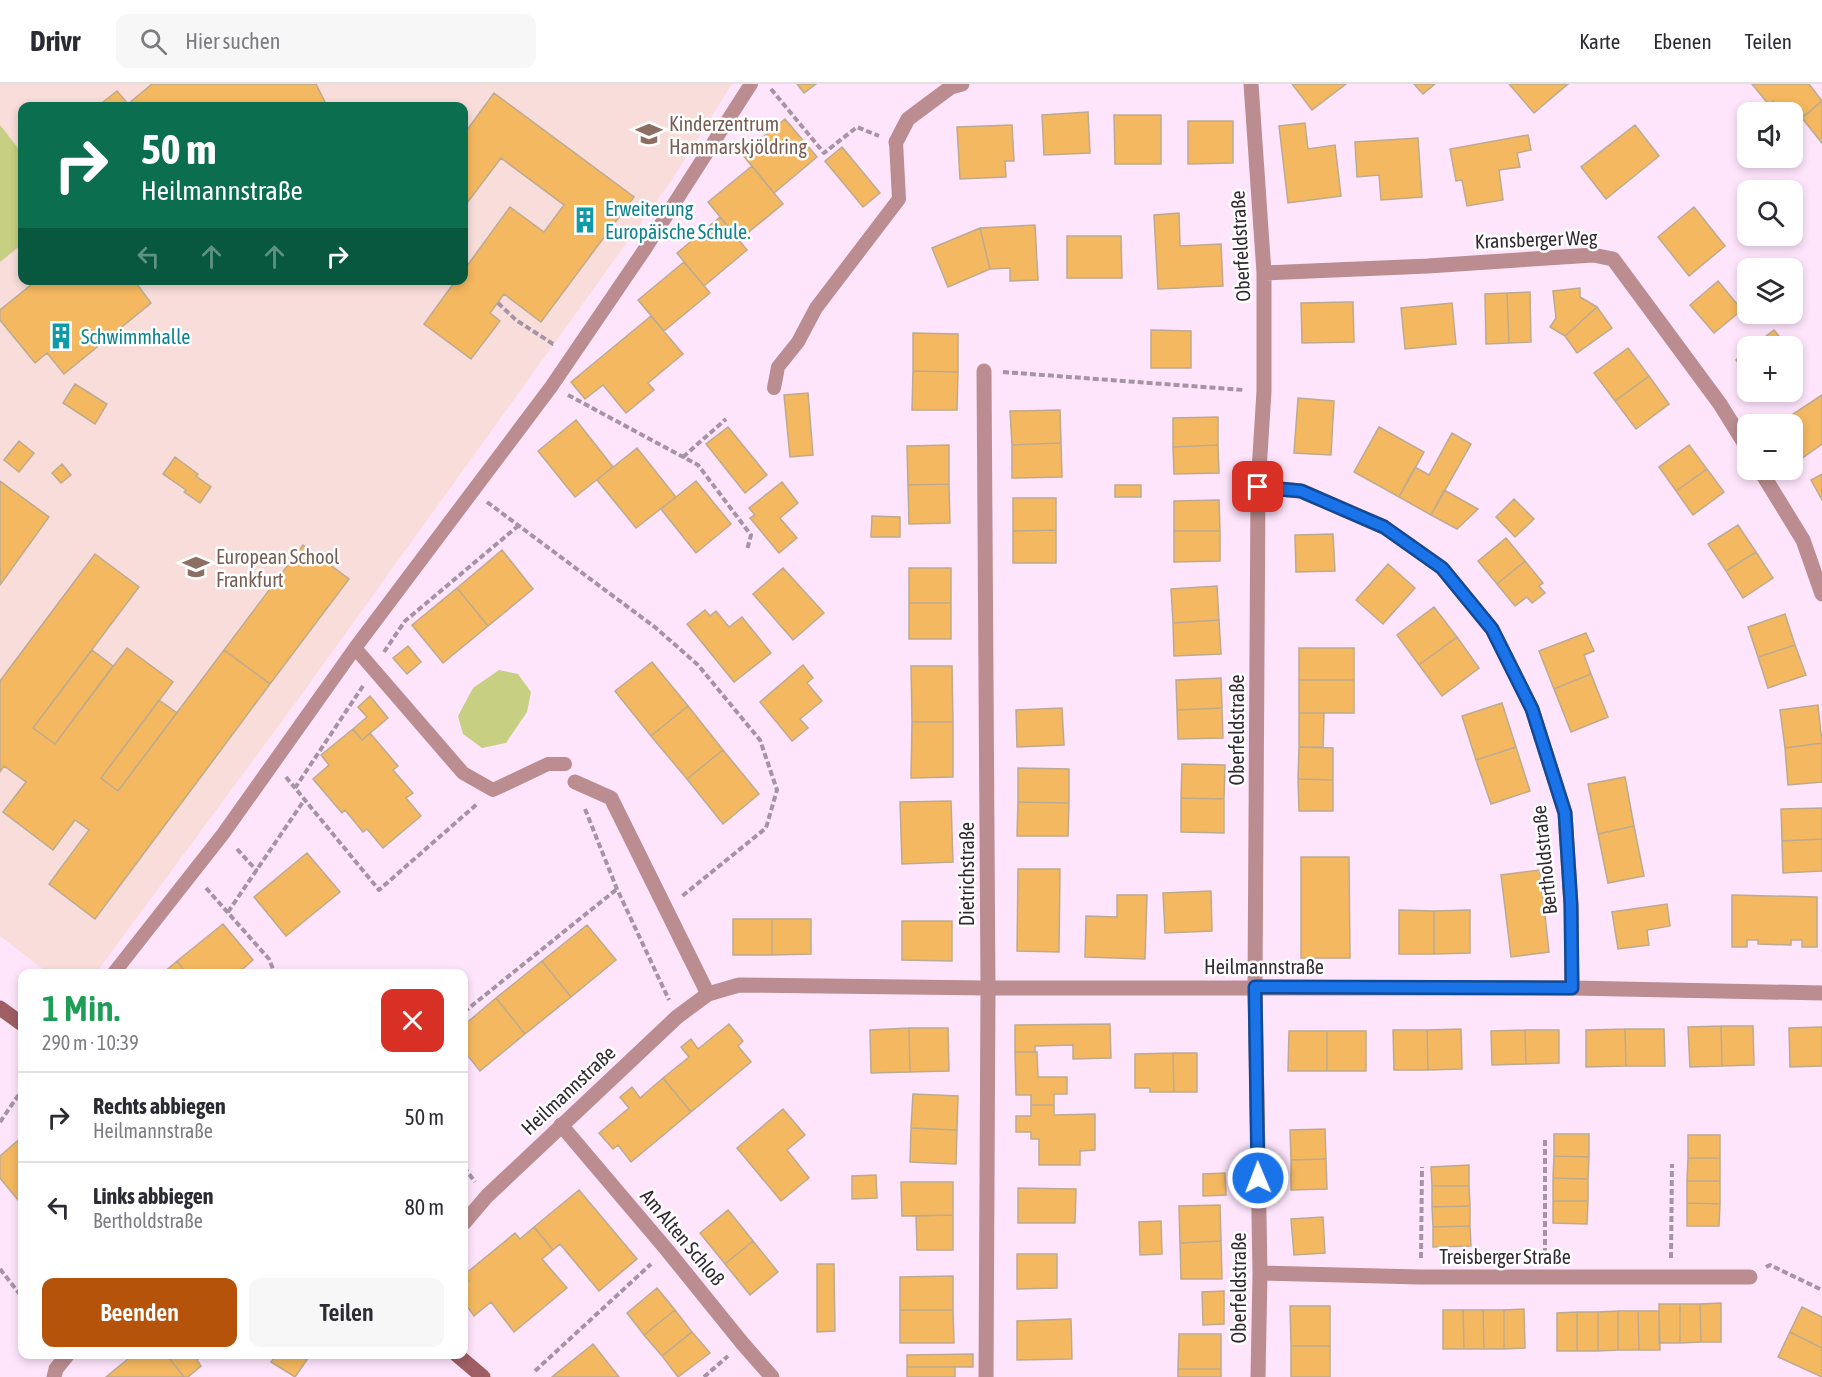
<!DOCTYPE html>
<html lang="de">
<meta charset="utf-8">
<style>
body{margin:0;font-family:"Asap Condensed",sans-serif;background:#f7f7f7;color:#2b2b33;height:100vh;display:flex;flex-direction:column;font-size:22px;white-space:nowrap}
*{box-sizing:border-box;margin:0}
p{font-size:20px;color:#7c7c81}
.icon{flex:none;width:33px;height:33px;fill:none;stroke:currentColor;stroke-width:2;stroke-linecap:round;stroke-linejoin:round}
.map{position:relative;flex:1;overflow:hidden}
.details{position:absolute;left:18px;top:885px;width:450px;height:390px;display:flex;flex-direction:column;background:#fff;border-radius:12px;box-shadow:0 3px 9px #0003}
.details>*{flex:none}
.hud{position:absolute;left:18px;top:18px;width:450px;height:183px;border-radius:12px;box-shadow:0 3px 9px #0003;background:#0b6e4f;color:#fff;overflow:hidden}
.fabs{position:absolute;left:1737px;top:18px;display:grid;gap:12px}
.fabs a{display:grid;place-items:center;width:66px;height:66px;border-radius:12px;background:#fff;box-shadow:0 3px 9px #0003;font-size:30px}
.pin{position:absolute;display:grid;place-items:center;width:51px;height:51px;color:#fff;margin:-26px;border-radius:12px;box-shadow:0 3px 9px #0006}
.me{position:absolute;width:66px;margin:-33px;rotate:359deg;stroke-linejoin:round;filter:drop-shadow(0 0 4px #0008)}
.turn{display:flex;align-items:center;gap:21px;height:126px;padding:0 24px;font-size:27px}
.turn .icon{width:78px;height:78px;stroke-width:2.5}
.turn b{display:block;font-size:42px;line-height:51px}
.lanes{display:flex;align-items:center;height:57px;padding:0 24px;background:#0003;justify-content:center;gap:30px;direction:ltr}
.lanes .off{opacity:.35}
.round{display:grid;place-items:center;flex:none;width:63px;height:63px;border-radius:12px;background:#f7f7f7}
.overview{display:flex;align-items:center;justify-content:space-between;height:102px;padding:0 24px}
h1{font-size:36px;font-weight:600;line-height:45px;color:#1e9e55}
.primary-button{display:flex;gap:12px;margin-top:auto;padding:12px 24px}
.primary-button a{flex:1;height:69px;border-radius:12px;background:#b45309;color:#fff;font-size:24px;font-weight:600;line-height:69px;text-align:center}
.primary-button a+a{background:#f7f7f7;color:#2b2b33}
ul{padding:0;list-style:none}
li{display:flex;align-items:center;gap:18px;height:90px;padding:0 24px;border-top:2px solid #e1e1e2}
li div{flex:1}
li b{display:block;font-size:22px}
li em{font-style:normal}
header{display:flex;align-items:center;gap:36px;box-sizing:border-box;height:84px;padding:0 30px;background:#fff;border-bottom:2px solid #e1e1e2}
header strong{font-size:28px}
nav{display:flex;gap:33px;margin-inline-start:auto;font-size:21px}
.search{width:420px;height:54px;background:#f7f7f7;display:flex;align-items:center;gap:15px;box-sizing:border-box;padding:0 21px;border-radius:12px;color:#7c7c81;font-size:22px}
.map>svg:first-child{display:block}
.education{fill:#f8ddda;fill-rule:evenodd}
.green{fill:#c6cf82}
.building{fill:#f4b860;stroke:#bdaa90;stroke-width:1.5}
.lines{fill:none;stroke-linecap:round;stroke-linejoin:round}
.path{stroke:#a694a4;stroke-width:4;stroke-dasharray:6 3;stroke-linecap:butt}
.lane{stroke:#bb8d90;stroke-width:14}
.street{stroke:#bb8d90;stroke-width:15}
.secondary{stroke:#9f5e63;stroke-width:15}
.route-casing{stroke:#114b97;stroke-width:15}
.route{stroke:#1a73e8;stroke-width:10}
.labels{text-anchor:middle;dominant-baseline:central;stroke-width:5;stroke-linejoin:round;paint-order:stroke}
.education-label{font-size:20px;fill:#785e54;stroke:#fff;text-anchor:start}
.culture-label{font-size:20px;fill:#0d838f;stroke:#fff;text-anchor:start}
.street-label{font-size:20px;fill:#332932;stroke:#fff}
</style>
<header>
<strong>Drivr</strong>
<div class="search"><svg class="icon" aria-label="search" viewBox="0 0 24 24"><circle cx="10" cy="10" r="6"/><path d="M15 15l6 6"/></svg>Hier suchen</div>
<nav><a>Karte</a><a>Ebenen</a><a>Teilen</a></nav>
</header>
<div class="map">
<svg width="1822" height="1293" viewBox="0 0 1822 1293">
<rect width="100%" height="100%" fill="#fee5fc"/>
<!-- education -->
<path class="education" d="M0,0H732L669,100L299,614L96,889H48L0,852ZM22,22H464V196H22Z"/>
<!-- green -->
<path class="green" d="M0,41L22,69V160L0,178Z
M499,586L518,590L531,608L527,628L506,659L482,664L463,650L458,632L473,604Z"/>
<!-- building -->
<path class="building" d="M152,0H316L327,22H98L117,7L128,20Z
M797,0H816L804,9Z
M1292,0H1346L1312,26Z
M1414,0H1435L1423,10Z
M1509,0H1568L1534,29Z
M1752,0H1809L1822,17L1793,41L1792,28H1783L1773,17L1769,21Z
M494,9L634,113L541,238L504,210L490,229L500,237L471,275L424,240L456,196H464V186L510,123L544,148L564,121L501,74L464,123V50Z
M1822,17V59L1802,34Z
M1088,28L1090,69L1044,71L1042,31Z
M1114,31H1161V80H1115Z
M785,35L817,73L774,109L742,70Z
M1188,37H1233V79L1188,80Z
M1305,39L1308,65L1335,61L1341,112L1288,119L1279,42Z
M1012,41L1014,77H1005L1006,93L960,95L957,43Z
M1635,41L1659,72L1606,115L1581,83Z
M1528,51L1531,66L1517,69L1520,83L1499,86L1503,116L1467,122L1462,96L1456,97L1450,65Z
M1418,54L1422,113L1381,116L1379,91L1357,93L1355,58Z
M842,63L880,109L863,123L825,77Z
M752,82L783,120L739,156L708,118Z
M1694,123L1725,162L1689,192L1658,153Z
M1179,129L1180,162L1221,160L1223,202L1158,205L1154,131Z
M720,133L747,166L704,202L677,169Z
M1035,141L1038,196L1010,197V184L990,185L980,144Z
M980,144L990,185L948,203L932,164Z
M1067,152H1121L1122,194H1067Z
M684,178L710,209L664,247L638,216Z
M37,196H134L151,219L64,290L47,269L35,279L0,236V226Z
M1718,197L1742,226L1714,249L1690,221Z
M1580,204V213L1597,223L1565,252L1550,243L1556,234L1553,207Z
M1530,208L1531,258L1509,259L1507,209Z
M1507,209L1509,259L1486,260L1485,210Z
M1348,218H1353L1354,258L1302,259L1301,219Z
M1452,219L1456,260L1405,265L1401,224Z
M1597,223L1612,244L1577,269L1565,252Z
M651,232L683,270L648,299L654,306L626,329L603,301L585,315L571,298Z
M1151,246L1191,247V284H1151Z
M1774,246L1787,262H1753Z
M913,249L958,250V288L913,287Z
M1628,264L1649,292L1615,317L1594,289Z
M1748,267V291L1736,276Z
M1792,269L1801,279L1792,286Z
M913,287L958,288L957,326H912Z
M1649,292L1669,320L1636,345L1615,317Z
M75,300L107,320L95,340L63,319Z
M808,309L813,371L790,373L784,311Z
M1822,311V360L1801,375L1792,362V340H1778Z
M1298,314L1334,317L1331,371L1294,369Z
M1060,326L1061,359L1012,361L1010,327Z
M1218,333V361L1173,363V334Z
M576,336L613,383L575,413L538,367Z
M728,343L767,391L745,409L706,360Z
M1379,343L1424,368L1399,413L1354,388Z
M1452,349L1471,360L1431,431L1399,413L1415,383L1429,391Z
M19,357L34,369L19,388L4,376Z
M1061,359L1062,393L1012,394V361Z
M949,361V400L908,401L907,362Z
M1218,361L1219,389L1174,390L1173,363Z
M1689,361L1707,385L1676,407L1659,383Z
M637,364L676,413L636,444L597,396Z
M175,373L198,390L196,392L211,403L200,419L184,408L186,406L163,390Z
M62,380L71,391L61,399L52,389Z
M1707,385L1724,408L1693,431L1676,407Z
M1822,390V416L1811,396Z
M0,397L49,433L0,501Z
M696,397L731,440L696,469L661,425Z
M782,398L798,419L780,434L797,454L779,469L750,434L755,431L749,424Z
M949,400L950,439L909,440L908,401Z
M1115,401H1141V413H1115Z
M1444,406L1478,425L1457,445L1431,431Z
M1013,414H1056V446L1013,447Z
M1514,415L1534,435L1515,453L1496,433Z
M1219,416L1220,447H1174V417Z
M872,432L900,433V453H871Z
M1738,441L1756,468L1726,487L1708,460Z
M1056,446V479H1013V447Z
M1174,447H1220V477L1174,478Z
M1333,450L1335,487L1296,488L1295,451Z
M1506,454L1525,477L1497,500L1478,477Z
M303,461L349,495L270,600L224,566Z
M502,466L533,505L488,542L457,504Z
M1756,468L1773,494L1743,514L1726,487Z
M95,470L139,503L33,644L55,660L127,564L173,598L101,694L118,707L224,566L270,600L95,835L49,800L89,746L75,736L53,766L3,728L26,698L4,682L0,688V597Z
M1525,477L1543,499L1539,502L1545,509L1532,519L1527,513L1515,522L1497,500Z
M1388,480L1415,504L1383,540L1356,516Z
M783,484L824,529L793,556L753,510Z
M909,484H951V519H909Z
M1217,502L1219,536L1173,539L1171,505Z
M457,504L488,542L443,579L412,541Z
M909,519H951V555H909Z
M1434,523L1457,553L1419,581L1397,551Z
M705,526L710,532L716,527L729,543L742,533L771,569L734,598L687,540Z
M1785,530L1795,561L1758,573L1748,543Z
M1219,536L1221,570L1174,572L1173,539Z
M1586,549L1594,567L1584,571L1591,590L1554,605L1539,567Z
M1457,553L1479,584L1442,612L1419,581Z
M1795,561L1806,591L1768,604L1758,573Z
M408,562L421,578L407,590L393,574Z
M1299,564H1354V596H1299Z
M92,566L113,582L55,660L33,644Z
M652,578L688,622L651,652L615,607Z
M803,581L813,594L807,599L822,617L800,635L808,644L792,657L760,618Z
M911,582H952L953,638H912Z
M1591,590L1608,633L1571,648L1554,605Z
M1221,594L1222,624L1177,626L1176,596Z
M1299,596H1354V629H1299Z
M370,612L388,634L362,656L353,645L367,633L358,623Z
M159,616L177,629L118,707L101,694Z
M1502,619L1516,663L1476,676L1462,632Z
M1818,621L1822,659L1785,664L1780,626Z
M688,622L723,666L687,695L651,652Z
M1062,624L1064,661L1017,663L1016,626Z
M1222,624L1223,654L1178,655L1177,626Z
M1299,629H1324L1323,663H1299Z
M912,638H953V693L911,694Z
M353,645L362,656L370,649L398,682L393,686L413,709L406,714L421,732L383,764L367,745L363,748L345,726L342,729L313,695L329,681L321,671Z
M1822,659V698L1788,701L1785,664Z
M1299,663L1333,664V696L1298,695Z
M1516,663L1530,707L1491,720L1476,676Z
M723,666L759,710L723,740L687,695Z
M1182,680L1225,681L1224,715L1181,714Z
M1018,684L1069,685V719L1018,718Z
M1625,693L1634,742L1598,750L1588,700Z
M1298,695L1333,696V727H1299Z
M1181,714L1224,715V749L1181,748Z
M951,717L953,778L902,780L900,718Z
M1018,718L1069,719L1068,752H1017Z
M1822,724V755L1782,757L1781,725Z
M1634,742L1644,792L1608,799L1598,750Z
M1822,755V787L1783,789L1782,757Z
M307,769L340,808L286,852L254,813Z
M1301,773H1349L1350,874H1301Z
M1018,785H1060L1059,868L1017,867Z
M1540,786L1549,868L1511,873L1501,791Z
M1211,807L1212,847L1165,849L1163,809Z
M1117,811H1147L1145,875L1085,873L1086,832L1117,833Z
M1732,811L1817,813V863H1802V856H1791V861L1758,860V856H1747V863H1732Z
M1667,820L1670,842L1647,846L1649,861L1618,865L1612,828Z
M1399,826L1434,827V870H1399Z
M1470,826V869L1434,870V827Z
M733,835H772V871H733Z
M772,835H811V870L772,871Z
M902,837H952V877L902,876Z
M223,840L253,876L237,890H187L177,877Z
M587,841L616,876L571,913L542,877Z
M177,877L187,890H162Z
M542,877L571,913L525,950L496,914Z
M496,914L525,950L480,987L464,967V941Z
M729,940L743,957L738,962L751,978L691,1028L663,994L689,973L681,963L691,955L698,965Z
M1110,940L1111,974L1073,975V961L1035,962V968H1015V941Z
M1721,942H1753L1754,981L1722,982Z
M1721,942L1722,982L1690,983L1688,943Z
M1822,943V982L1790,983L1789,944Z
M909,944H948L949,987L910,988Z
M909,944L910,988L871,989L870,946Z
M1461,945L1462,985L1428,986L1427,946Z
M1625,945H1664L1665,982H1626Z
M1625,945L1626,982L1586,983V946Z
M1393,946H1427L1428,986H1394Z
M1525,946H1559V979L1526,980Z
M1525,946L1526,980L1492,981L1491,947Z
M1289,947H1327V987H1288Z
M1327,947H1366V987H1327Z
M1015,968H1037L1038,993H1067V1010H1054V1021H1031V1011H1016Z
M1173,969H1197V1008H1174Z
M1173,969L1174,1008H1150V1004H1135V970Z
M663,994L691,1028L631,1078L618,1061L613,1065L599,1049L629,1024L620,1013L632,1003L640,1014Z
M913,1010L958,1012L957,1046L911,1044Z
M1031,1021H1054V1031L1095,1030V1066L1080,1067V1081H1039V1055H1031V1048H1016V1032H1031Z
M783,1025L805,1051L787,1066L809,1094L781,1117L737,1064Z
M911,1044L957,1046L956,1080L910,1078Z
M1325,1045L1326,1075L1291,1076L1290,1046Z
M1554,1050H1589V1073L1554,1072Z
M1688,1051H1720V1074H1688Z
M22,1053V1121L0,1094V1072Z
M1554,1072L1589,1073L1588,1095L1553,1094Z
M1688,1074H1720V1097H1687Z
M1326,1075L1327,1105L1291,1106V1076Z
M1469,1081V1102H1432L1431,1083Z
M1225,1089L1226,1111L1203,1112V1090Z
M876,1091L877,1114L852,1115V1092Z
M1553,1094L1588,1095V1117H1553Z
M1687,1097H1720V1120L1687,1119Z
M901,1098H953V1131L902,1132Z
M1432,1102H1469L1470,1122L1432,1123Z
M1018,1104L1076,1105L1075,1139H1018Z
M579,1106L637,1175L599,1207L560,1160L553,1166L534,1143Z
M1553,1117H1588L1587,1140L1553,1139Z
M1687,1119L1720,1120L1719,1142H1687Z
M1220,1121L1221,1157L1180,1159L1179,1122Z
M1470,1122V1142L1433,1143L1432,1123Z
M728,1126L753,1157L725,1180L700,1149Z
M953,1131V1166H917L916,1132Z
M1323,1133L1325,1169L1294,1171L1291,1135Z
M1161,1137L1162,1170L1140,1171L1139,1138Z
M1470,1142L1471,1162L1433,1163V1143Z
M534,1143L553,1166L542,1175L567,1204L514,1248L491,1218L474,1232L464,1218V1202L469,1197L464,1191L515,1149L520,1155Z
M753,1157L778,1188L750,1211L725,1180Z
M1221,1157L1222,1195H1181L1180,1159Z
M1017,1170H1057V1204L1017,1205Z
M817,1180H834L835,1247L817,1248Z
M953,1192V1226H900V1193Z
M657,1204L675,1226L644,1251L627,1229Z
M1224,1207V1240L1203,1241L1202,1208Z
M1721,1219V1258H1701L1700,1220Z
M1659,1220H1680V1259H1659Z
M1680,1220H1700L1701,1258L1680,1259Z
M1290,1222H1330V1262H1291Z
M1802,1223L1822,1233V1264L1790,1248Z
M1524,1225L1525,1264L1504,1265V1226Z
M675,1226L692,1248L662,1272L644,1251Z
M900,1226H953L954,1259H900Z
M1443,1226H1463L1464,1265H1443Z
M1463,1226H1483L1484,1265H1464Z
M1483,1226H1504V1265H1484Z
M1618,1227V1266L1598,1267V1228Z
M1618,1227H1638L1639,1266H1618Z
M1638,1227H1659L1660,1266H1639Z
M1577,1228H1598V1267H1577Z
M1577,1228V1267H1557V1229Z
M1071,1235L1072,1275L1017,1276V1237Z
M692,1248L710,1269L678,1293L662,1272Z
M1790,1248L1822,1264V1293L1778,1273Z
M1179,1250H1221V1285H1178Z
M593,1260L619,1293H552Z
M1291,1262H1330V1293H1291Z
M134,1270H166L184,1293H106Z
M166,1270H204L197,1276L201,1282L188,1293H184Z
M277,1270H311L295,1293L271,1278Z
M973,1270V1283H907V1271Z
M907,1283H955V1293H907Z
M1178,1285H1221V1293H1178Z"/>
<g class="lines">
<!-- path -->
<path class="path" d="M771,5L824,69L857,43L879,52
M498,219L516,236L553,260H556
M1003,288L1244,306
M568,311L698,381L751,451L747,466
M683,373L726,335
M487,418L656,544L698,581L760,656L777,706L766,744L681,813
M384,568L405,537L518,442
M363,602L295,704L379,806L477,720
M286,693L295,704
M585,725L617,805L669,916
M237,765L257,787
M206,804L269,875L275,890
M228,828L305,715
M464,928L617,805
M0,1038L22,1006
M1545,1056V1172
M464,1083L475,1098
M1421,1174L1422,1083
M1671,1174L1672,1080
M1766,1183L1770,1181L1822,1206
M0,1185L22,1213
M535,1287L651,1180
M704,1293L728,1272"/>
<!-- lane -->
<path class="lane" d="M774,304L778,283L798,258L816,224L899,115L896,58
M355,564L463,689L493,706L548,680H565
M113,890L223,750L355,564L551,303L645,165L751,0"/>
<!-- street -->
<path class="street" d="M1251,0L1264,189V307L1258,403L1255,903L1260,1189L1258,1293
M896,58L908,35L951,3L962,0
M1264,189L1428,182L1593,171L1613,175L1720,320L1748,365
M984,287L988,904L986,1293
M1760,386L1803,456L1822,510
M1258,403L1301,407L1384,443L1442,484L1492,545L1532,625L1565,729L1571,821L1572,904
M575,698L611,714L708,910
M561,1041L667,1166L743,1260L772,1293
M464,1139L487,1112L677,933L708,910L739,901L988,904H1572L1822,909
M1260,1189L1420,1193H1750
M54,1293L56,1285L68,1270"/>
<!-- secondary -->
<path class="secondary" d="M0,924L22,940
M456,1270L483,1293"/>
</g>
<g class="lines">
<!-- route casing -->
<g class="route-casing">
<path id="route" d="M1258,403L1301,407L1384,443L1442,484L1492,545L1532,625L1565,729L1571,821L1572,904L1255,903L1258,1094"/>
</g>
<!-- route -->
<use href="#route" class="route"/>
</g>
<!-- icons -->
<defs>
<g id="school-bare" transform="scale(2.07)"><path d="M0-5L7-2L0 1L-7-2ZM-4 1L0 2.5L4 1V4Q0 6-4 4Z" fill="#8d6e63" stroke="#fff" stroke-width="2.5" paint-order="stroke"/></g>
<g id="building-bare" transform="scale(2.07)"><path d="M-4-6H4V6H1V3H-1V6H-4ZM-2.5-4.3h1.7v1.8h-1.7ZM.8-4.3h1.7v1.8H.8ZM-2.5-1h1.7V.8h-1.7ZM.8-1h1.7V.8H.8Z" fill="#0f9aa8" stroke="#fff" stroke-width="2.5" paint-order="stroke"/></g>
</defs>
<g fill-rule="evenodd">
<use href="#school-bare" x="649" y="50"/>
<use href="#building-bare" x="585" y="136"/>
<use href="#building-bare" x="61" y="252"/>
<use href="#school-bare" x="196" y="483"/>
</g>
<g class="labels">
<!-- education labels -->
<g class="education-label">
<text x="669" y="39">Kinderzentrum<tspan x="669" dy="23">Hammarskjöldring</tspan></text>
<text x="216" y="472">European School<tspan x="216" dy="23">Frankfurt</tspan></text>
</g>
<!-- culture labels -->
<g class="culture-label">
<text x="605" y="124">Erweiterung<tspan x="605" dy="23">Europäische Schule.</tspan></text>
<text x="81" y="252">Schwimmhalle</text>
</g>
<!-- street labels -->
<g class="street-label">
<text transform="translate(1536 155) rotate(-2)">Kransberger Weg</text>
<text transform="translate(1240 162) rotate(-93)">Oberfeldstraße</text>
<text transform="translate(1236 646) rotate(-90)">Oberfeldstraße</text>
<text transform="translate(1544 776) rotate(-96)">Bertholdstraße</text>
<text transform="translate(966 790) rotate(-90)">Dietrichstraße</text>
<text x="1264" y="882">Heilmannstraße</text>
<text transform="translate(568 1006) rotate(-43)">Heilmannstraße</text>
<text transform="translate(683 1153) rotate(50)">Am Alten Schloß</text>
<text x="1505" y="1172">Treisberger Straße</text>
<text transform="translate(1238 1204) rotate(-90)">Oberfeldstraße</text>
</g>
</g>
</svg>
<div class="fabs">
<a><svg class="icon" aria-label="sound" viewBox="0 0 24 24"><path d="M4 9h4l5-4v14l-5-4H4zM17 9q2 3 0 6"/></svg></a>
<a><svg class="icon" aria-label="search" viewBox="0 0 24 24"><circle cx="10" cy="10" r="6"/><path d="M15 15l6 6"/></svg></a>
<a><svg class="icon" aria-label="layers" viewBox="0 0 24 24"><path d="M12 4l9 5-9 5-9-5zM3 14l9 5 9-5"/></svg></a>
<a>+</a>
<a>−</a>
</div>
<div class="pin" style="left:1258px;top:403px;background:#d93025"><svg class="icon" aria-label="arrive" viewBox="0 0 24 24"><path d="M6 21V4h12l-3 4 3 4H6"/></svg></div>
<svg class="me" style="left:1258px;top:1094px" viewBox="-20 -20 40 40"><circle r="17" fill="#1a73e8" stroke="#fff" stroke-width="3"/><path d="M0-11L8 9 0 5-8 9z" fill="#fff"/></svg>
<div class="hud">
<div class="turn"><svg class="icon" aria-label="right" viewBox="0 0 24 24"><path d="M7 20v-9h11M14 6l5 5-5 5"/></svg><div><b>50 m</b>Heilmannstraße</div></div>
<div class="lanes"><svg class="icon off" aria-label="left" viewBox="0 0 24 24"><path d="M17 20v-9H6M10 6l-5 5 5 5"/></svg><svg class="icon off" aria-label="ahead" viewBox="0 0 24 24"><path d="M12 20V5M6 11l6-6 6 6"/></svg><svg class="icon off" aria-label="ahead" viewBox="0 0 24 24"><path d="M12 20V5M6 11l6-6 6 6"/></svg><svg class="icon" aria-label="right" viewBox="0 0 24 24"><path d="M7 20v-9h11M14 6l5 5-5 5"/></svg></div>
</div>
<section class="details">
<div class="overview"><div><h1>1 Min.</h1><p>290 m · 10:39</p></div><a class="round" style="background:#d93025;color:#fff"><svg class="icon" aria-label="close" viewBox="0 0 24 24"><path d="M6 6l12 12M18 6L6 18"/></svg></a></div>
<ul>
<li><svg class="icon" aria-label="right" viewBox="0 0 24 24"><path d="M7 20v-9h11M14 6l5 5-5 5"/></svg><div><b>Rechts abbiegen</b><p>Heilmannstraße</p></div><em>50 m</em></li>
<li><svg class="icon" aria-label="left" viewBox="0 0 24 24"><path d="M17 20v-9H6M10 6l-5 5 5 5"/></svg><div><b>Links abbiegen</b><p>Bertholdstraße</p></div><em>80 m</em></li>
</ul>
<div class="primary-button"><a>Beenden</a><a>Teilen</a></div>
</section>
</div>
